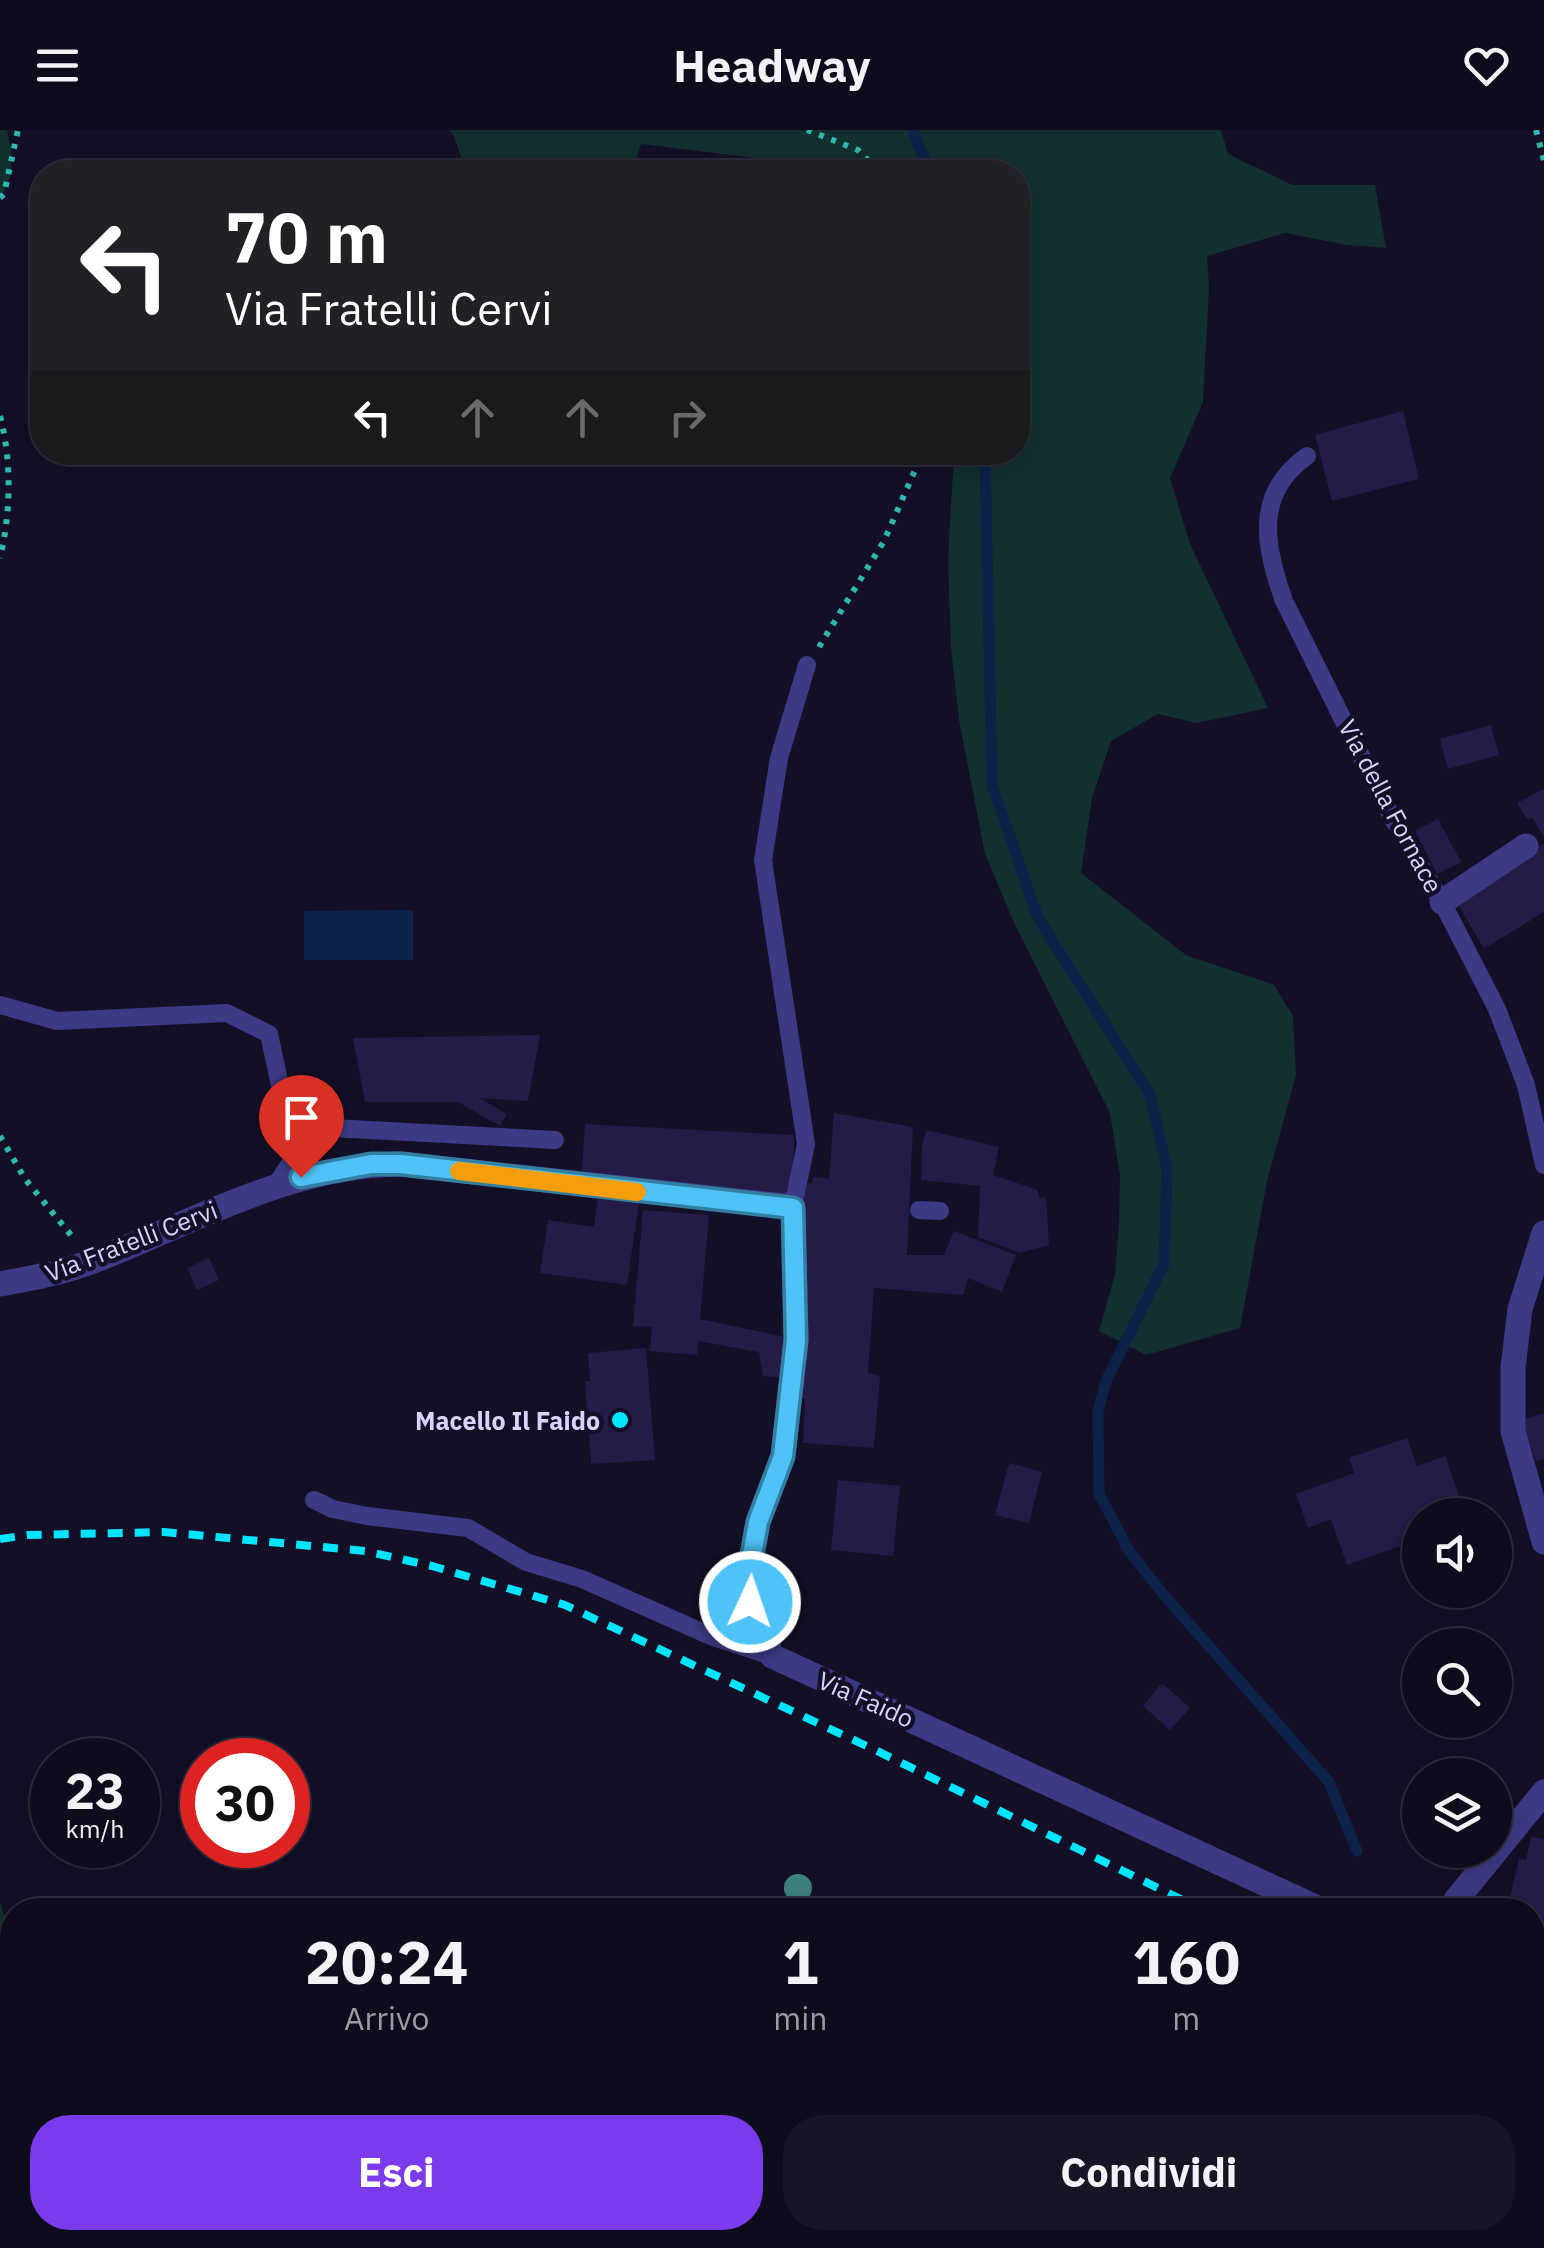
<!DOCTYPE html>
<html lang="it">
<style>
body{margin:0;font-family:"IBM Plex Sans",sans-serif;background:#171425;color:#f1f3f6;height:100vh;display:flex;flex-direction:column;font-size:38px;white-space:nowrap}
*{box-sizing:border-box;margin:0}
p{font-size:32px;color:#9b9ba3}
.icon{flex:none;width:55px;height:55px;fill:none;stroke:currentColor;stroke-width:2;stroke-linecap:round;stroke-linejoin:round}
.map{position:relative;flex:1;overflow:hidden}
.details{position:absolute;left:0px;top:1768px;width:1545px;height:352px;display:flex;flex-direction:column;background:#0e0b1c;border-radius:40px 40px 0 0;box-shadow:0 5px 25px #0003,0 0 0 2px #2e2b3b}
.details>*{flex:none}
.hud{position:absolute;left:30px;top:30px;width:1000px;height:305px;border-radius:40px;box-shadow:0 5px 25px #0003,0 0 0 2px #2e2b3b;background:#202124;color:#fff;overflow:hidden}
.fabs{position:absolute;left:1402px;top:1368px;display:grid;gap:20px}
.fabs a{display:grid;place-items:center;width:110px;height:110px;border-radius:50%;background:#0e0b1c;box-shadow:0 5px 25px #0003,0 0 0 2px #2e2b3b;font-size:50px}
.speed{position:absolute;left:30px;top:1608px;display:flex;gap:20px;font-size:50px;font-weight:700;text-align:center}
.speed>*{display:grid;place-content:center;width:130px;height:130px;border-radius:50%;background:#0e0b1c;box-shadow:0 5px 25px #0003,0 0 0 2px #2e2b3b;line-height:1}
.speed small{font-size:25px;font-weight:400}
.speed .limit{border:15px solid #d22;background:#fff;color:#111}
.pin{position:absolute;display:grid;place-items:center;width:85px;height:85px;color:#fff;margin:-102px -42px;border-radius:50% 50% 50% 0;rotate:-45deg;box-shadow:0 0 10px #0007}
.pin .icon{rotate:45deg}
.me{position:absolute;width:110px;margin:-55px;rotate:3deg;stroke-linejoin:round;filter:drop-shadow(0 0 8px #0008)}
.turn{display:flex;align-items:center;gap:35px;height:210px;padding:0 30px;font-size:45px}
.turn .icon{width:130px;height:130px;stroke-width:2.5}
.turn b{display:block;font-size:70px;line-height:85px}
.lanes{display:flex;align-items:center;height:95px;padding:0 30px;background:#0003;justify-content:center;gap:50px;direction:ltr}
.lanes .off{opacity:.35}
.eta{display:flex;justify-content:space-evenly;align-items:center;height:170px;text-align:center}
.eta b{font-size:60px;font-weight:800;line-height:70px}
.action{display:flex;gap:20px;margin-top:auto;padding:20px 30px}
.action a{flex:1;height:115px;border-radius:40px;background:#7c3aed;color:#fff;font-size:40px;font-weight:800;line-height:115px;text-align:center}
.action a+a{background:#171425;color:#f1f3f6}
header{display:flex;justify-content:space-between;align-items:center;height:130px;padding:0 30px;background:#0e0b1c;font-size:45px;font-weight:800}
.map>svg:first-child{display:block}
.green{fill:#12302f}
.water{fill:#0c2248}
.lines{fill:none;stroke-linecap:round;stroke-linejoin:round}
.stream{stroke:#0c2248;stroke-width:11}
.building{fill:#241b47}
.path{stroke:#2fb8b0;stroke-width:6;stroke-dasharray:5 8;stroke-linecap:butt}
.lane{stroke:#3d3a85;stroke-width:18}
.street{stroke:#3d3a85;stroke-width:25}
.rail{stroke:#00e5ff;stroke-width:8;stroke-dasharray:15 12;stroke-linecap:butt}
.tree{fill:#3d827b}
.route-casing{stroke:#337fa1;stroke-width:25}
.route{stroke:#4fc3f7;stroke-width:18}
.slow{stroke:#f59e0b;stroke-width:18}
.poi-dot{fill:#00e5ff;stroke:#130f26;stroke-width:4}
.labels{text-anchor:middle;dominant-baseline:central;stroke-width:9;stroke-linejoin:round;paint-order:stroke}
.street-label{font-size:25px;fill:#d9d4ff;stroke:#130f26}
.poi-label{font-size:25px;font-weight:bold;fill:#d9d4ff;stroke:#130f26;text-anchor:end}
</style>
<header><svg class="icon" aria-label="menu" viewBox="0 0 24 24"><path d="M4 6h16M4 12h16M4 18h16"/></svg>Headway<svg class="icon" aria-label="heart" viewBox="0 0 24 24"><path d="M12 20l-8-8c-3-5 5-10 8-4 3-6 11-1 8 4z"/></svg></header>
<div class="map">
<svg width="1544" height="2118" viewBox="0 0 1544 2118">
<rect width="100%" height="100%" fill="#130f26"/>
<!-- green -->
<path class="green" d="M0,0H7C13,24 15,47 0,68Z
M449,0H1221L1228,24L1292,55H1375L1386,118L1347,115L1285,103L1207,126L1209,157L1203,272L1170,348L1190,414L1268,578L1197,593L1158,584L1111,611L1092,668L1081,743L1186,825L1274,855L1293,886L1296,945L1267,1051L1240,1198L1146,1225L1099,1201L1115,1144L1119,1094L1120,1046L1110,983L1015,795L985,724L959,590L951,517L948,429L954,323L1018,322V42H867L641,14L633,42H466L454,6Z
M0,1772L12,1812V2108H107L120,2118H0Z"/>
<!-- water -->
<path class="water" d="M413,780V830H304V781Z"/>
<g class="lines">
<!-- stream -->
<path class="stream" d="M912,0L930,42
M985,322L992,655L1038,788L1150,965L1167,1040L1164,1134L1106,1251L1098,1282L1099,1364L1130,1422L1163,1464L1329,1652L1357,1721"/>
</g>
<!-- building -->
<path class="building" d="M1403,281L1419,349L1332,371L1315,305Z
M1491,595L1499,625L1448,639L1440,609Z
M1544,659V707L1532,688L1527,689L1517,673Z
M1438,689L1461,732L1437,744L1415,701Z
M1544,713V782L1484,819L1455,769Z
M540,905L528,971L480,968L507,984L500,996L458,972H365L353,908Z
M834,983L913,997L907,1125H944L954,1101L1016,1125L1002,1162L968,1148L963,1165L874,1158L868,1243L880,1246L874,1318L803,1313L805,1269H795L805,1054L813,1053V1047L829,1049Z
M585,994L794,1005L793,1065L581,1052Z
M927,1000L999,1017L993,1045L1038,1060L1039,1067L1046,1068L1049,1115L1020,1123L978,1107L980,1056L921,1050L922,1014Z
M598,1067L639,1073L627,1155L540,1143L548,1090L594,1097Z
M643,1080L709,1085L700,1189L786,1207L788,1248L763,1246L759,1222L698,1211L697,1225L650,1221L652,1197L633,1196Z
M209,1128L219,1150L197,1160L187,1138Z
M646,1218L655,1330L591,1334L585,1251H590L588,1223Z
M1544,1283V1329L1536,1331L1522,1290Z
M1407,1308L1417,1336L1445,1326L1464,1380L1450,1385H1420V1409L1347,1435L1331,1389L1308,1398L1296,1364L1354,1343L1349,1328Z
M1009,1333L1042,1342L1029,1393L995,1385Z
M838,1350L900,1356L893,1426L831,1420Z
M1162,1553L1190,1578L1170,1600L1143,1576Z
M1531,1706L1544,1709V1811L1532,1809V1780H1507L1519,1729L1526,1730Z"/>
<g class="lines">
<!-- path -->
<path class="path" d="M807,0L858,20L879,42
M1536,0L1544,31
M0,68L4,64L18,0
M0,286C12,332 11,382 0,428
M819,517L884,411L923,322
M0,1006L25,1049L75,1110"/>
<!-- lane -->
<path class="lane" d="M1307,326C1253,364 1265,417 1284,471L1390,684L1442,772L1497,879L1526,955L1544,1035
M0,875L57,891L227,883L269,904L284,974L314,997L555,1010
M276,1055L314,997
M793,1077L806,1014L763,730L779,628L807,535
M919,1080L940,1081
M314,1370L333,1379L367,1386L468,1398L526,1432L582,1449L713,1507L772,1526"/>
<!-- street -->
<path class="street" d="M1442,772L1526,716
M1544,1103L1520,1179L1513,1238V1301L1544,1412
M0,1154C33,1148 65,1142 96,1130C196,1091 291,1035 401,1034L793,1077L796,1210L783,1326L758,1392L750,1436V1472L772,1526L1322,1780
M1452,1780L1456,1770L1544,1662
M1532,1840L1544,1843"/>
<!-- rail -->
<path class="rail" d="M0,1409L28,1405L164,1402L365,1421L432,1436L565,1475L871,1618L1203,1780
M1532,1919L1544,1923"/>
</g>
<!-- trees -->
<circle class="tree" cx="798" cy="1758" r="14"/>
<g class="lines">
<!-- route casing -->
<g class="route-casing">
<path id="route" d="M301,1047L371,1034H401L793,1078L796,1210L783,1326L758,1392L750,1436V1472"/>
</g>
<!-- route -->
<use href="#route" class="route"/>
<!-- slow -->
<path class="slow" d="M459,1041L637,1062"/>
</g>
<!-- markers -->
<circle class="poi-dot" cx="620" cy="1290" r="10"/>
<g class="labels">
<!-- street labels -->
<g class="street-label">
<text transform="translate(1391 676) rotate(62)">Via della Fornace</text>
<text transform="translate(131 1111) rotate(-21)">Via Fratelli Cervi</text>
<text transform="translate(866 1569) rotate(24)">Via Faido</text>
</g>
<!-- poi labels -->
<g class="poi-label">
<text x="600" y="1290">Macello Il Faido</text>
</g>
</g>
</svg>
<div class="fabs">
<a><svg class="icon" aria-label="sound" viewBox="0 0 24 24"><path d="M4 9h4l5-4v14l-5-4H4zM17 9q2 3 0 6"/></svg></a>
<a><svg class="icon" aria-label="search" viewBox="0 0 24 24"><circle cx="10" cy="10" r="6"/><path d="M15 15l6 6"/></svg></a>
<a><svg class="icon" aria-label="layers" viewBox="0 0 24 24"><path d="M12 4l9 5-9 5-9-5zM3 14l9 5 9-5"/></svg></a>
</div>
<div class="speed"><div>23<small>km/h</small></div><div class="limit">30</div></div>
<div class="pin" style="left:301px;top:1047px;background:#d93025"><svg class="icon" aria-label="arrive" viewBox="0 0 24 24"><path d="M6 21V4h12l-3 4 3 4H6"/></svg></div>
<svg class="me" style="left:750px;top:1472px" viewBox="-20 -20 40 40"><circle r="17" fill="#4fc3f7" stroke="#fff" stroke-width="3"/><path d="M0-11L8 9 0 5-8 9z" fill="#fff"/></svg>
<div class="hud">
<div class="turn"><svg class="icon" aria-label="left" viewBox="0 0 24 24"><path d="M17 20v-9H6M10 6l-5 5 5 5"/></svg><div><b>70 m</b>Via Fratelli Cervi</div></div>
<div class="lanes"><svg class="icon" aria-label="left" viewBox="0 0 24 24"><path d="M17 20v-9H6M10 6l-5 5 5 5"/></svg><svg class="icon off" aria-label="ahead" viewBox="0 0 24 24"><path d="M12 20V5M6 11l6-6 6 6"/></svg><svg class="icon off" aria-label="ahead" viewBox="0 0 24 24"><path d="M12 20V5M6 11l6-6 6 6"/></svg><svg class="icon off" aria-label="right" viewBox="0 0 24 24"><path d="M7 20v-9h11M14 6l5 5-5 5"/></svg></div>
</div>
<section class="details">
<div class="eta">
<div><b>20:24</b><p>Arrivo</p></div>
<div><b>1</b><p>min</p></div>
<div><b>160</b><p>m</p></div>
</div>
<div class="action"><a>Esci</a><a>Condividi</a></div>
</section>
</div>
